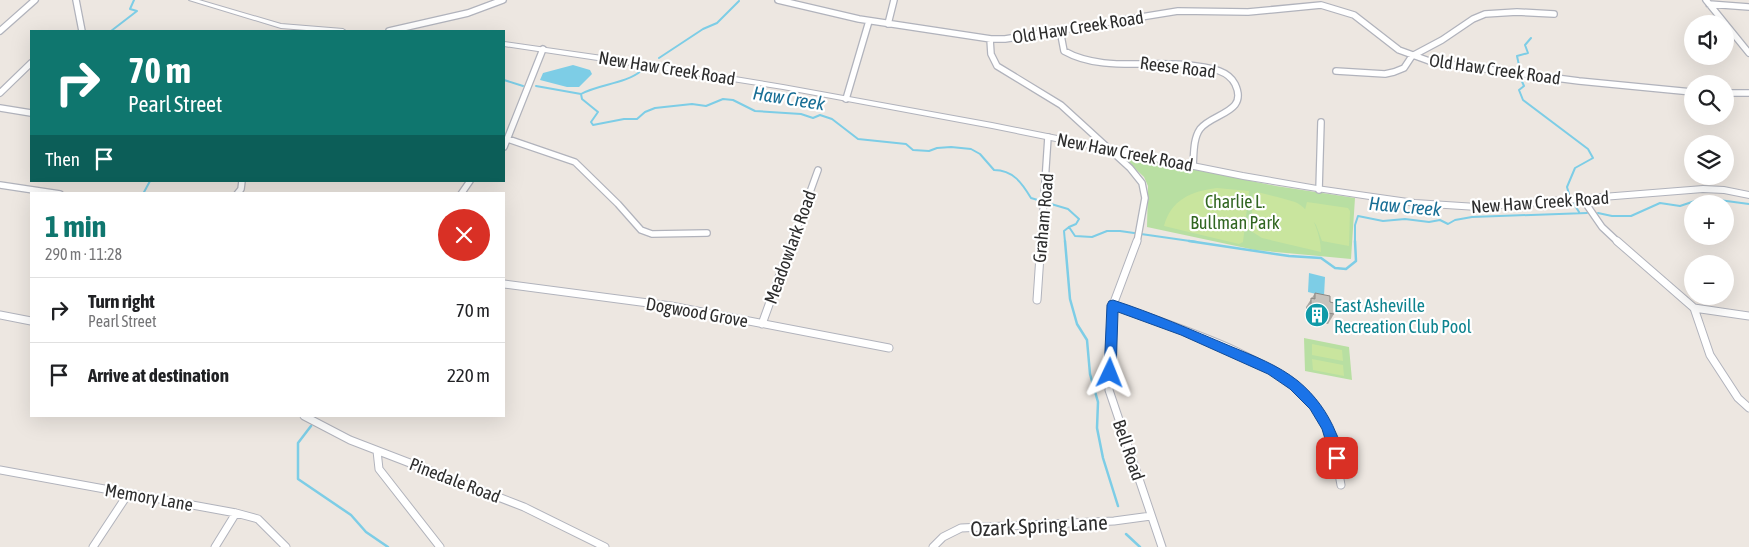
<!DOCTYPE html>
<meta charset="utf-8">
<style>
body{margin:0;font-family:"Asap Condensed",sans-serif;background:#f2f2f2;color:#202124;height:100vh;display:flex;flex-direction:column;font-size:19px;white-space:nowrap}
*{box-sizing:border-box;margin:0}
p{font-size:16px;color:#757577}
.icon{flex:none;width:28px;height:28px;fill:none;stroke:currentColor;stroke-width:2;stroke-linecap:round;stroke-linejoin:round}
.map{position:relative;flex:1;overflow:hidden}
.details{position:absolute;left:30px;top:192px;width:475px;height:225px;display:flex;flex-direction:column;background:#fff;border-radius:0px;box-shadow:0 5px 20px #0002}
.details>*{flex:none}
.guide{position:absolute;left:30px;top:30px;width:475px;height:152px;border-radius:0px;box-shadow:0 5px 20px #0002;background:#0f766e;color:#fff;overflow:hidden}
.fabs{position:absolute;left:1684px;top:15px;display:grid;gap:10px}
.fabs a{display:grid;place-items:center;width:50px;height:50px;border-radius:50%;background:#fff;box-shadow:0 5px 20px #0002;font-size:25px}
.pin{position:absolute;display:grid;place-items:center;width:42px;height:42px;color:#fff;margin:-21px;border-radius:10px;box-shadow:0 2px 8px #0006}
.me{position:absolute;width:55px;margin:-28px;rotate:2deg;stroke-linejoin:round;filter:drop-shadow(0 0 4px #0008)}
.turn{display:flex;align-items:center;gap:18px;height:105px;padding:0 15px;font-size:22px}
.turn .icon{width:65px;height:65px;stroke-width:2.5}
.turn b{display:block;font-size:35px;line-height:42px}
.then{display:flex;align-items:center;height:48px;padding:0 15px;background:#0003;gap:10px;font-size:19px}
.round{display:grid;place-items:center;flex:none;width:52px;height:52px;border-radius:26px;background:#f2f2f2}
.overview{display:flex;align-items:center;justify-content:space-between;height:85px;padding:0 15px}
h1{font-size:30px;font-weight:700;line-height:38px;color:#0f766e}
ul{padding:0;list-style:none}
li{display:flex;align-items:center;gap:15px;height:65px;padding:0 15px;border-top:1px solid #e0e0e0}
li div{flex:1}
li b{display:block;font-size:19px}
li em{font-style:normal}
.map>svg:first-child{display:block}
.green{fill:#b8dfa2}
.pitch{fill:#c9e59e}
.water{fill:#7dcde6}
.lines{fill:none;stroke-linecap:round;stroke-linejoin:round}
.stream-far1{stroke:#7dcde6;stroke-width:2}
.stream{stroke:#7dcde6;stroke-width:2.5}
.street-far1-casing{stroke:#b1b3bc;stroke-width:8}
.street-casing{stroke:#b1b3bc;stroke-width:9}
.secondary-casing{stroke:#b1b3bc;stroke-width:2}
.street-far1{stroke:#fff;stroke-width:5.5}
.street{stroke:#fff;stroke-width:7}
.secondary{fill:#fff;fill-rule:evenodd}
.wall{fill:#aaa7a2}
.building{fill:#c6c2bc;stroke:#8b8884}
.route{fill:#1a73e8;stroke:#114b97}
.labels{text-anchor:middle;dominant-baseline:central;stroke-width:4.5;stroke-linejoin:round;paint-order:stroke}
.street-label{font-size:18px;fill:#2d2d2d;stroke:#fff}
.park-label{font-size:18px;fill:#316621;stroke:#fff}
.culture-label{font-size:18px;fill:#0d838f;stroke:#fff;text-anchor:start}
.water-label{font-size:19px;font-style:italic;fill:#186e95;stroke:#fff}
.near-street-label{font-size:21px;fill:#2d2d2d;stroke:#fff}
</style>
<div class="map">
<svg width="1749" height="547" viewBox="0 0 1749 547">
<rect width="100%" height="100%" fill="#ede7e1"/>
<!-- green -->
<path class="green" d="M1129,156L1276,186L1355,198L1351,259L1255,250L1147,227L1148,186L1144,177L1124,158Z
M1304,338L1349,347L1352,380L1305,371Z"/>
<!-- pitch -->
<path class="pitch" d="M1217,188L1249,191L1243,242L1239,244L1164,226C1171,200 1191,191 1217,188Z
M1257,192C1269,195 1283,198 1295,202C1312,209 1321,235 1321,252L1262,238L1251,231L1253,194Z
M1307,202L1348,208L1350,211L1349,246L1322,241L1316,225L1305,210Z
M1312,344L1342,350L1343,361L1312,355Z
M1312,359L1343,365L1344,376L1313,370Z"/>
<!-- water -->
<path class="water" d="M573,65L590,70L592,74L579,87H567L540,80L543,73Z
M1309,273L1325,277L1324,296L1308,292Z"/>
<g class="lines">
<!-- stream-far1 -->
<path class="stream-far1" d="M111,31L137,11L130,9L134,0
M659,58L703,29L717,23L739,1
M1520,70L1517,56L1528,53L1525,45L1531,38
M1520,77L1524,86L1519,90L1523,100L1588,149L1593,158L1575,168L1567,187L1569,194
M504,80L523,86
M536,86L581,94
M581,94L582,99L598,112L591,122L593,125L624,119H637L645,112L655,108L692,104L706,106L723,99L733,100L755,111L801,114L813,118L820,115L832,119L858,139L906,144L913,150L929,151L937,148L951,147L971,149L980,154L994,170C1013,170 1022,183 1031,198L1068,209L1079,219L1076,224L1069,227
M581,94C599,84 625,84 641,71
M143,194L150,181
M1574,204L1579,212
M1598,213L1612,216H1631L1660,203L1680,206L1704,198L1749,204
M1069,227L1075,236L1092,237L1107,231H1120L1197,242
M1065,242L1064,231L1069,227
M1355,242V225L1358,216L1383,221L1405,219L1429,222L1440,220L1448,224L1455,220L1472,217L1587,213"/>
<!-- stream -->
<path class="stream" d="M1065,241L1070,299L1077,324L1087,340L1090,374L1098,402L1097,428L1103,458L1118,506
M1189,241L1289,256L1321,258L1335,268L1346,269L1356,261L1355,241
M311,426L298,443V479L351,515L366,532L388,547
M1126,534L1140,547"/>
<!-- street-far1 casing -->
<g class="street-far1-casing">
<path id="street-far1" d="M76,0L82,31
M778,0L859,19L991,39H1005L1178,11L1248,12L1321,5L1354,15L1399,50L1432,62L1579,81L1692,92
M1706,0L1749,53
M1709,4L1749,7
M888,24L894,0
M1060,30L1064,51C1103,73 1153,59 1196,66C1210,68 1228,70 1235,84C1249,113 1212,113 1200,129C1193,139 1194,154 1193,166
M0,31L35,0
M389,31L468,13L503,0
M990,39L991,54L997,66L1061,105L1130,168L1142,183L1145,198L1137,242
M1336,71L1385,74L1394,72L1404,68L1412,56L1442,40L1473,19L1485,14L1517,12L1554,14
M0,93L31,63
M1725,93H1749
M846,99L869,21
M0,108L31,113
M508,139L575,162L618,204L641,230L652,234L707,233
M504,147L543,49
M0,185L60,194
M1319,190L1321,122
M237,194L241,189L242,181
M461,194L470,181
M1582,198L1602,227L1618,242
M792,242L818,170
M1041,242L1048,137"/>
</g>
<!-- street casing -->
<g class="street-casing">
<path id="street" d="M1137,241L1113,305L1109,390L1162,547
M1617,241L1694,308L1710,355L1738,398L1749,408
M504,284L671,306L889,348
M1037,300L1041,241
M1113,305C1174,327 1274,355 1315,407C1332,429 1336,458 1341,485
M1694,308L1749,316
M0,315L31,321
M762,324L792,241
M304,416L350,440L524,507L605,547
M377,451L379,469L440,547
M0,470L236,513L258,519L286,547
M93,547L128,494
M215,547L236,513
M933,547L943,537L961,528L1114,521L1151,516"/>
</g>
<!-- secondary casing -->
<g class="secondary-casing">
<path id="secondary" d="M189,0H199L281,24L343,29L346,31H319L281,28Z
M504,42L644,62L783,85L992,123L1243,173L1317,186L1415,200L1477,204L1703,186L1724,187L1749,192V198L1724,193L1703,192L1477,210L1415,206L1317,191L1243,179L992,128L783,89L644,67L504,46Z"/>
</g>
<!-- street-far1 -->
<use href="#street-far1" class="street-far1"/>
<!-- street -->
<use href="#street" class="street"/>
<!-- secondary -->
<use href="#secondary" class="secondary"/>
</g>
<!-- wall -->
<path class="wall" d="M1315,293L1334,314L1328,324L1306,319V307Z"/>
<!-- building -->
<path class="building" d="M1315,293L1330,296V302L1334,303V314L1311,310V298L1315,299Z"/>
<!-- route -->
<path class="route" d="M1113,300C1153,313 1192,330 1230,346C1254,356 1278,365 1298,381C1315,395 1328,413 1336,433C1340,442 1346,453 1341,462L1337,464L1332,462L1322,429L1310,409L1290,389L1268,374L1181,335L1118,312L1116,373L1114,377L1110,378L1106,377L1104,373L1107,305L1109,301Z"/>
<!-- icons -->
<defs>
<g id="building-disc" transform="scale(1.25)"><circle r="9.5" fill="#0f9aa8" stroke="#fff"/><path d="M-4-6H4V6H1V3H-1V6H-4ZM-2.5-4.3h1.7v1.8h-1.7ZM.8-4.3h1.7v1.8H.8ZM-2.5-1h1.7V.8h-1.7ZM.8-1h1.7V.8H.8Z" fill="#fff"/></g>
</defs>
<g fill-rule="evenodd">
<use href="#building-disc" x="1317" y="315"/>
</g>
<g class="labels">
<!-- street labels -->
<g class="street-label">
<text transform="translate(1078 27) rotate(-9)">Old Haw Creek Road</text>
<text transform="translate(1178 67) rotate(7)">Reese Road</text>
<text transform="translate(667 68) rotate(9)">New Haw Creek Road</text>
<text transform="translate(1495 69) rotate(8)">Old Haw Creek Road</text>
<text transform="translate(1125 152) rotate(11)">New Haw Creek Road</text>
<text transform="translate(1540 202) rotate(-4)">New Haw Creek Road</text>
<text transform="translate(1043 218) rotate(-85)">Graham Road</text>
<text transform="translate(790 247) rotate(-70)">Meadowlark Road</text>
<text transform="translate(697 312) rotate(10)">Dogwood Grove</text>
<text transform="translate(1129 450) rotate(71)">Bell Road</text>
<text transform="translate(455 480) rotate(21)">Pinedale Road</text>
<text transform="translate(149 497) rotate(10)">Memory Lane</text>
</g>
<!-- park labels -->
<g class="park-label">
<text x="1235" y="201">Charlie L.<tspan x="1235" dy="21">Bullman Park</tspan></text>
</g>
<!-- culture labels -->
<g class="culture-label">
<text x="1334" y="305">East Asheville<tspan x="1334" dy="21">Recreation Club Pool</tspan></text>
</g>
<!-- water labels -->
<g class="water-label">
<text transform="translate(789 98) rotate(9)">Haw Creek</text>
<text transform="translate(1405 206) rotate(5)">Haw Creek</text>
</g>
<!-- near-street labels -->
<g class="near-street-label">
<text transform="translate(1039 525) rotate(-3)">Ozark Spring Lane</text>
</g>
</g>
</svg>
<div class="fabs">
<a><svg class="icon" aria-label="sound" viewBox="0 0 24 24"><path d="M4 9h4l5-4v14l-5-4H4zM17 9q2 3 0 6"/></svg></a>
<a><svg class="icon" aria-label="search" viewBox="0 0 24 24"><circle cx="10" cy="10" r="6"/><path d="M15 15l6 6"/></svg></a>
<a><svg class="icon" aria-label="layers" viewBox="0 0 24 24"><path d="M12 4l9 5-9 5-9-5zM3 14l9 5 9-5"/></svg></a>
<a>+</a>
<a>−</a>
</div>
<div class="pin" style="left:1337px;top:458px;background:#d93025"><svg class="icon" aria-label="arrive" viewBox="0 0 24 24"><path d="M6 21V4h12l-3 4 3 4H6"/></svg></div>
<svg class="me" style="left:1110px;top:373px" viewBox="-20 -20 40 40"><path d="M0-17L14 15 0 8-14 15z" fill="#1a73e8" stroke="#fff" stroke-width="4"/></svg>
<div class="guide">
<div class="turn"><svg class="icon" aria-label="right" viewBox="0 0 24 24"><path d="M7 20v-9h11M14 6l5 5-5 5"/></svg><div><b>70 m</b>Pearl Street</div></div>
<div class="then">Then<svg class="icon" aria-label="arrive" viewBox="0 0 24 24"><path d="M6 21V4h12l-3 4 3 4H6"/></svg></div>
</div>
<section class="details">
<div class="overview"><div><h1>1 min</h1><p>290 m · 11:28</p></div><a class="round" style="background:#d93025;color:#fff"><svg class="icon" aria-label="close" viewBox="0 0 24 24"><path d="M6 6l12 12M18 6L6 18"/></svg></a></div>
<ul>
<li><svg class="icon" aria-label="right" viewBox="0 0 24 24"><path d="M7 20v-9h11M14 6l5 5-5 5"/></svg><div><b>Turn right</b><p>Pearl Street</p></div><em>70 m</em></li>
<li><svg class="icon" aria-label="arrive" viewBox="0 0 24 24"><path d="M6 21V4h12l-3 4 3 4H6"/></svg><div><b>Arrive at destination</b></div><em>220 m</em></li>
</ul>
</section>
</div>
